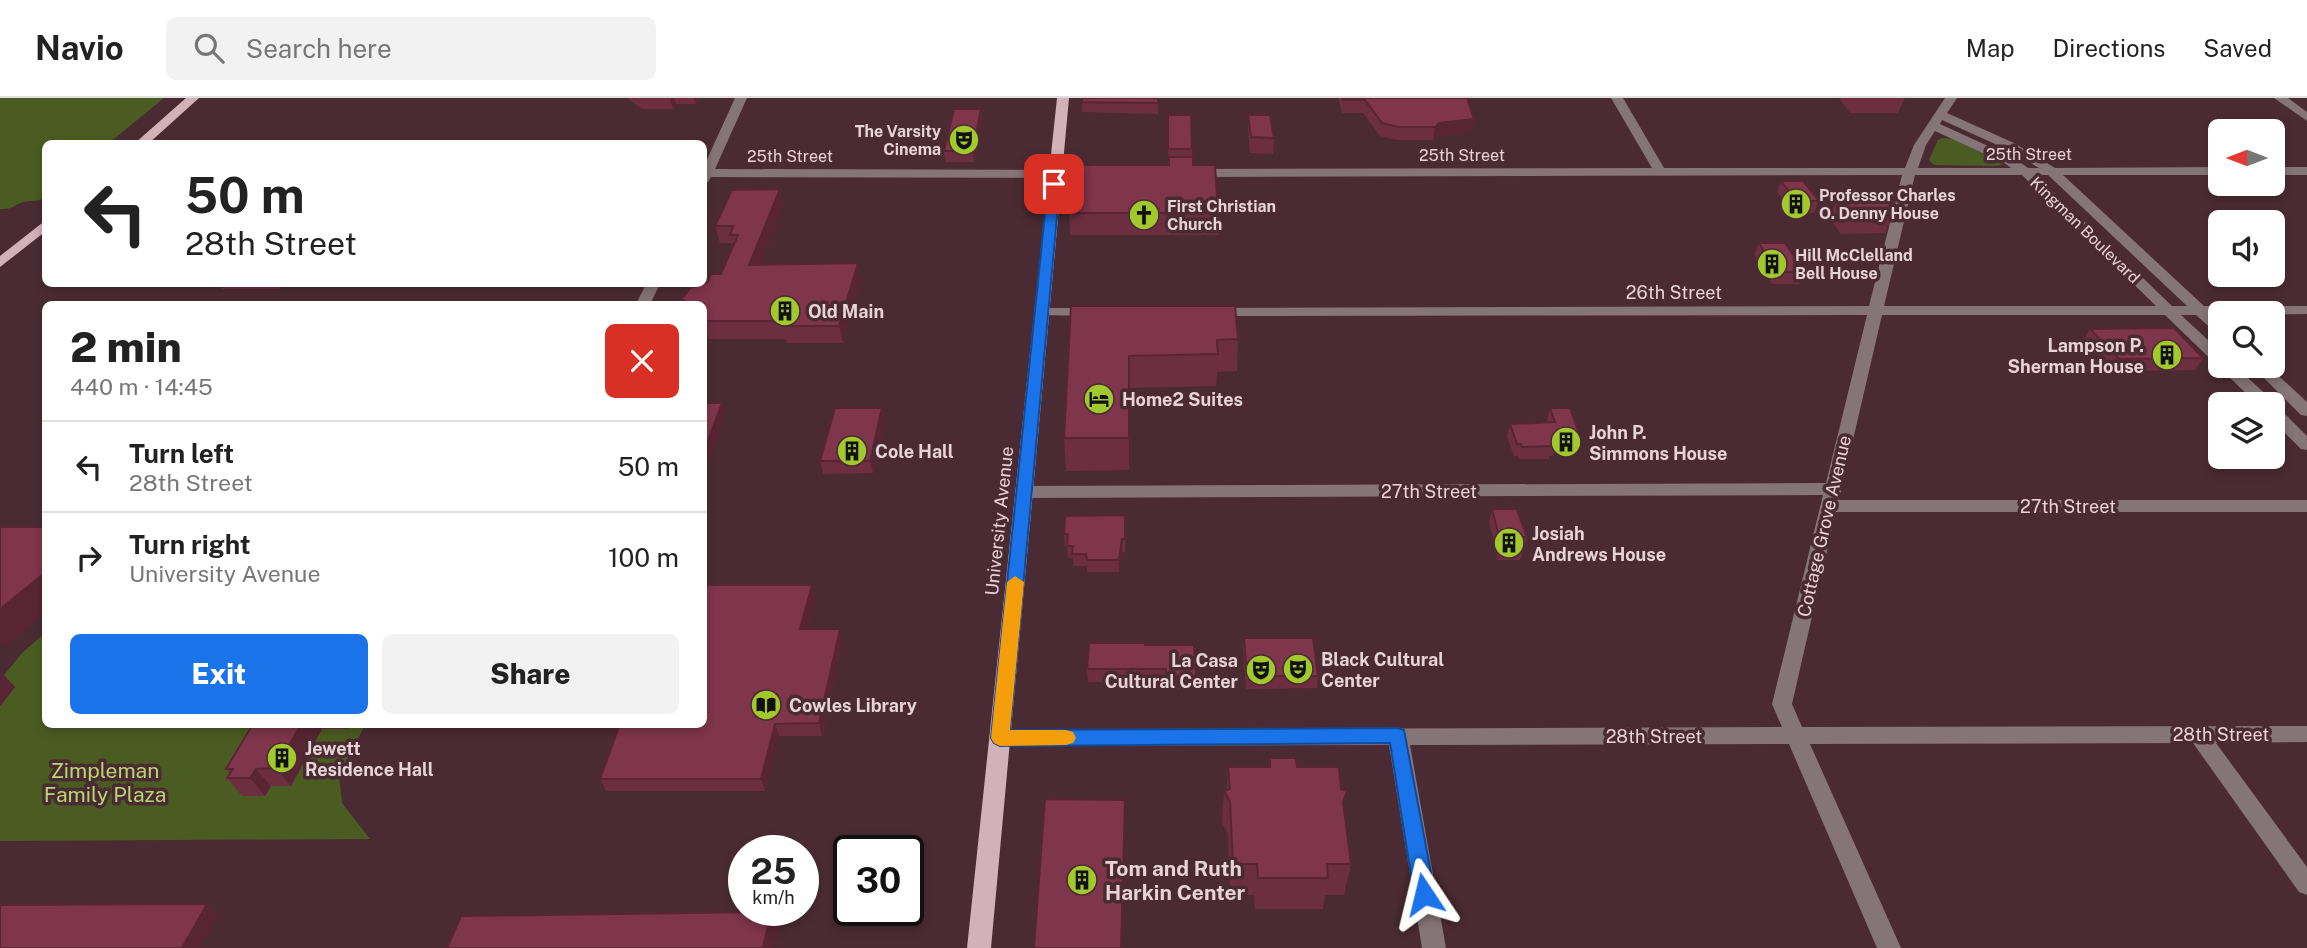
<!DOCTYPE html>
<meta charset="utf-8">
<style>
body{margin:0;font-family:"Public Sans",sans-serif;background:#f2f2f2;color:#222;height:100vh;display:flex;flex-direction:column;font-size:26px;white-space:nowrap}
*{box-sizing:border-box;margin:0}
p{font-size:23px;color:#767676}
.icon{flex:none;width:38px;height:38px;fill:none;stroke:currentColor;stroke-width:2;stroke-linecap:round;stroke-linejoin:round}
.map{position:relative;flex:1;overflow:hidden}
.side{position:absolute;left:42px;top:203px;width:665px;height:427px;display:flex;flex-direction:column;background:#fff;border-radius:10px;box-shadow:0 4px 10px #0003}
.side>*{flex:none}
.banner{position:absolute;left:42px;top:42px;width:665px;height:147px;border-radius:10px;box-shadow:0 4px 10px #0003;background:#fff;color:#222;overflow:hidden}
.needle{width:46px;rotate:270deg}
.buttons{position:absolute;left:2208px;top:21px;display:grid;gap:14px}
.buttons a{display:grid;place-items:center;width:77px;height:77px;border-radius:10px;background:#fff;box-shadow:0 4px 10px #0003;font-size:35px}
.speed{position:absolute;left:728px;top:737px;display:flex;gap:14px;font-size:35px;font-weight:700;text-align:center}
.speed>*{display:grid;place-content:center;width:91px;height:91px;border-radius:50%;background:#fff;box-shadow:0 4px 10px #0003;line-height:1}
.speed small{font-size:18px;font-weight:400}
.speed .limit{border:4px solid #111;border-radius:10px;background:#fff;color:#111}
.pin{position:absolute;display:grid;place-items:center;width:60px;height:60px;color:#fff;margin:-30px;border-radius:14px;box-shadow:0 4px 10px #0006}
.me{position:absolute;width:77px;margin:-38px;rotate:350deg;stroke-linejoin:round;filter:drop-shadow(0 0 5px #0008)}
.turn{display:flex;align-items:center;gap:24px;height:147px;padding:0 28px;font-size:32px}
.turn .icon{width:91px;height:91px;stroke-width:2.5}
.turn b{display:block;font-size:49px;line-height:60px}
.round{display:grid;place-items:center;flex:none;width:74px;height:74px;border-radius:10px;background:#f2f2f2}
.head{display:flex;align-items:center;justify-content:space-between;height:119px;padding:0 28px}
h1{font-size:42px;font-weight:800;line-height:52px}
.cta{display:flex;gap:14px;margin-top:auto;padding:14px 28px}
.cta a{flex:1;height:80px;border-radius:10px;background:#1a73e8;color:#fff;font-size:28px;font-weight:800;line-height:80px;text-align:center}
.cta a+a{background:#f2f2f2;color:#222}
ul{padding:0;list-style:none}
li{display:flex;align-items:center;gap:21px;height:91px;padding:0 28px;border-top:2px solid #e0e0e0}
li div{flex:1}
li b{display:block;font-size:26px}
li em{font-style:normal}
header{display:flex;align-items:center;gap:42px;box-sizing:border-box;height:98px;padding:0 35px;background:#fff;border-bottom:2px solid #e0e0e0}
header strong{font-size:33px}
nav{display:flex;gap:38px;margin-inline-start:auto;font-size:24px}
.search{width:490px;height:63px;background:#f2f2f2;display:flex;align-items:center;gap:18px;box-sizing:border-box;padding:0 24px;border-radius:10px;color:#767676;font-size:26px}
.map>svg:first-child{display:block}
.green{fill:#4a5c21}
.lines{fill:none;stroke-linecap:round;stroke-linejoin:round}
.minor{fill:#857478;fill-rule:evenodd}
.major{fill:#d3b1b8;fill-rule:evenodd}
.wall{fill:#6d2e41}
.shaded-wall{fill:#592535}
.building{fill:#7f354c;stroke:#592535;stroke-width:2}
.route{fill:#1a73e8;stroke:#114b97;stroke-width:2}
.slow{fill:#f59e0b}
.labels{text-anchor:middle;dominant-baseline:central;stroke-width:7;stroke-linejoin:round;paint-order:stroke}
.far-poi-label{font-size:16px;font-weight:bold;fill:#e8d3d7;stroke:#4b2b33;text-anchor:start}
.far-street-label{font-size:16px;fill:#e8d3d7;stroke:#4b2b33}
.street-label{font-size:18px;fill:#e8d3d7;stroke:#4b2b33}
.poi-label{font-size:18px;font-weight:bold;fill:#e8d3d7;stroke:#4b2b33;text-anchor:start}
.near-park-label{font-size:21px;fill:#b6d66f;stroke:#4b2b33}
.near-poi-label{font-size:21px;font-weight:bold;fill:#e8d3d7;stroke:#4b2b33;text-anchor:start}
</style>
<header>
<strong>Navio</strong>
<div class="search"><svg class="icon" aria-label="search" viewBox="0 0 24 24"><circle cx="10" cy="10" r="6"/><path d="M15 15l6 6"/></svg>Search here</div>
<nav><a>Map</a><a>Directions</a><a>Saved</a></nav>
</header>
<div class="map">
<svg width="2307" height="850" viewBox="0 0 2307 850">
<rect width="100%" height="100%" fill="#4b2b33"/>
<!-- green -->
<path class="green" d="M0,0H164L109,45L46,46L45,98C37,106 32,101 23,104C11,108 16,111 0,111Z
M1942,40L1954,41L2003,66L1998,68L1934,67L1929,62L1938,42Z
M45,535L46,626L365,627L339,678L342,705L370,741L0,743V608L15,589L0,582L23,554Z"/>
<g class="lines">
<!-- minor -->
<path class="minor" d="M735,0H747L715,71L1095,72L1101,76L1095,80L711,79L708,84L704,85V68Z
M1611,0H1623L1664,70H1905L1914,47L1945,0H1957L1947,15L2014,45L2055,70L2221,69V77H2063L2204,208H2307V216L2213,217L2221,224V236L2216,235L2196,217H2181L2221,254V268H2235L2272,302L2274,306L2273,307L2257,306L2165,217H1882L1839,402H2307V414H1836L1792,606L1802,629L2307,628V644L2216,645L2307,769V797L2299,794L2193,645L1810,646L1901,850H1877L1789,646L1410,647L1446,850H1422L1389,647L1000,648L993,646L990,640L993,634L1000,632L1782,629L1772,606L1823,397L1024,400L1015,394L1024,388L1826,385L1867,217L1212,218L1205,214L1212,210L1869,208L1902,77L1193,79L1187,75L1193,71L1652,70ZM1942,22L2006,51L2039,70H2028L2014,60L1940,26ZM1935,33L2006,66L2011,70H1918L1926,47ZM1915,77H2022L2156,208H1884ZM2036,77H2048L2187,208H2172Z
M2274,0H2288L2307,14V23Z
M2273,69H2307V77H2273Z
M646,186H660L650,206H636Z
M1042,210H1093L1100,214L1093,218L1037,217L1035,214L1037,211Z
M2252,268H2268L2307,304V318L2301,317Z
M2273,309L2279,310L2307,338V352L2301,351L2273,323Z"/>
<!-- major -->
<path class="major" d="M186,0H199L148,46H134Z
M1057,0H1069L991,850H967Z
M46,122V133L0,169V158Z"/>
</g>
<!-- wall -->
<path class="wall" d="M627,0H699L696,6H676L673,11H642Z
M1082,0H1158V16L1082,14Z
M1338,0H1467L1474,21L1472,34L1436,38L1433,42H1397L1380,38L1363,15H1342Z
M1839,0H1905L1898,15H1850Z
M981,11L982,22L974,64H945L944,53Z
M1168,17L1192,51L1193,67L1218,115V137H1070L1069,115L1168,67Z
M1248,17L1274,40L1273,56L1250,55L1248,33Z
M1781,83L1819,103L1814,115H1793L1777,94Z
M780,91L783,108L760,167L861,182L843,245H787L786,241H706L704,235V206H684L682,201L721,176L733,149L732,145H720L715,128Z
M1836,103L1892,118L1885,135L1841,136L1829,120Z
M1759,145L1805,174L1800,186H1772L1754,156Z
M218,186H286L281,191H222Z
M1071,208L1238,241L1237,273L1217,274L1216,288L1129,290V372L1066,373L1064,340Z
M2090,231L2203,260L2195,272L2111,273L2083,243Z
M882,310L885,322L873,375L823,376L820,363Z
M1550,310L1581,341L1578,353H1554L1553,358H1549V361H1519L1518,358H1514L1507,339L1510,326L1548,324L1547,322Z
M1492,411L1527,439L1520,462H1498L1489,424Z
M1126,430L1125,454H1122L1119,474H1087V468H1073V460H1068L1067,448H1065L1064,436Z
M815,499L807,531L843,543L822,638H779L765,693H606L600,681Z
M1244,540L1318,578L1317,590L1246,591L1243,553Z
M1145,547L1196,578L1195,591H1166V584H1088L1087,571Z
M253,626H351L349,631H322L291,688H271L265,698H242L227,680L230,675L226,671Z
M1270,660L1297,669L1344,712L1351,766L1344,797H1325L1323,811H1255L1254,797H1230L1228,736L1222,725L1224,693L1227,692L1228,669H1269Z"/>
<!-- shaded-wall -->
<path class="shaded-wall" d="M670,0H674L676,6L673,11Z
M694,0H699L696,6Z
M981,11L982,22L974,64L973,53Z
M1474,21L1472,34L1436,38L1433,42L1435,29L1439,25Z
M780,91L783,108L753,184L749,167Z
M858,165L861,182L843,245L839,228Z
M278,186H286L281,191Z
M722,305L725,317L704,376V353Z
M882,310L885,322L873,375L870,363Z
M1122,441V454L1119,474V462Z
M46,474V515L5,549L0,544V511Z
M812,487L815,499L804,543L800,531Z
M840,531L843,543L822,638L819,625Z
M3,576L15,589L0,608V581Z
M301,626H319L322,631L291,688L276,670Z
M775,626L779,638L765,693L761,681Z
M256,671L271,688L265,698L250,680Z
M1125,702L1122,850H1121Z
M207,806L218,818L200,850H182Z
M771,814L778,831L774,850H763Z"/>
<!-- building -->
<path class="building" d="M1082,0H1158V5L1082,4Z
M1343,0H1467L1474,21L1439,25L1435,29H1399L1382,25L1365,2H1343Z
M954,11H981L973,53H944Z
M1168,17H1191L1192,51H1168Z
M1248,17H1270L1274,40L1251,39Z
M1169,59H1193V67H1215L1218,115H1069L1073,67H1169Z
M1781,83H1803L1819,103H1797Z
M780,91L749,167L858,165L839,228H783L784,223H704V206H689L682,201L690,190L708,184L711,176H721L738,137H730L733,128H715L732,92Z
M1895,102L1892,118L1849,119L1836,103Z
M1759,145H1785L1805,174H1776Z
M1071,208H1235L1238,241L1217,242L1218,256L1129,258V340H1064Z
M2174,230L2203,260L2119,261L2090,231Z
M704,305H722L704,353Z
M835,310H882L870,363H820Z
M1550,310H1570L1581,341H1555L1557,345H1551L1552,348L1522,349L1521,346H1517L1510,326L1555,324Z
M1492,411H1517L1527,439H1521L1524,450H1502Z
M1125,417V441H1122L1119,462H1087L1086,456H1072L1073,448H1067L1068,436H1064L1065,418Z
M0,429H46V474L0,511Z
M704,487H812L800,531H840L819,625L775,626L761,681H600L620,626H704Z
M1244,540H1313L1318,578H1247Z
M1089,545H1145V547H1194L1196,578L1166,579V571H1087Z
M253,626H301L276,670L256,671L250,680H227L233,671H226Z
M1270,660H1296L1297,669H1339L1341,691L1347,693L1343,704L1351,766H1327L1328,780H1258L1257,766H1233L1230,704L1224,693L1230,691L1228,669H1270Z
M1045,701L1125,702L1121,850H1034Z
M207,806L182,850H0V807Z
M771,814L763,850H447L461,818Z"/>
<!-- route -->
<path class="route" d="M1054,83L1060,86L1010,632L1398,630L1404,632L1435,796L1432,802L1424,805L1417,802L1414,796L1390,645L1000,648L994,645L991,640L1048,86Z"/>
<!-- slow -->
<path class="slow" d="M1015,478L1024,484L1010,632H1066L1073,634L1076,640L1073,645L1066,647L1000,648L994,645L991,640L1007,484Z"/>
<!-- icons -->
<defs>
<g id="theatre-disc" transform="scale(1.575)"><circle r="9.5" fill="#a1c92b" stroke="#4b2b33"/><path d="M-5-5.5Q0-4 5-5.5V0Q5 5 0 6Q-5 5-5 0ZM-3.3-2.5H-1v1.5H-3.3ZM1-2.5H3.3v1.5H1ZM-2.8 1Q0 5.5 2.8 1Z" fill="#111"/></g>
<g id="building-disc" transform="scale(1.575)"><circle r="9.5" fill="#a1c92b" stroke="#4b2b33"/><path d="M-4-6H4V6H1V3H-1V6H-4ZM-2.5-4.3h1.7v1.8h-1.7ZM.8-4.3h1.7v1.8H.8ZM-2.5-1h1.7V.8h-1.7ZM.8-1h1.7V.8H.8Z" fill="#111"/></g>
<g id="church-disc" transform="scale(1.575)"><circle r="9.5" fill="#a1c92b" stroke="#4b2b33"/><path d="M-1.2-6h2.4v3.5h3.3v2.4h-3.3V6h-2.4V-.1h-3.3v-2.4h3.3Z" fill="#111"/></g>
<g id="hotel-disc" transform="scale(1.575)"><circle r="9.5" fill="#a1c92b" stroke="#4b2b33"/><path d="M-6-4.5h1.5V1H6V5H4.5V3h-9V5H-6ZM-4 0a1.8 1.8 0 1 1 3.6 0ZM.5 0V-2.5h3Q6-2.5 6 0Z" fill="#111"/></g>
<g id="library-disc" transform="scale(1.575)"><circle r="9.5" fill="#a1c92b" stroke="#4b2b33"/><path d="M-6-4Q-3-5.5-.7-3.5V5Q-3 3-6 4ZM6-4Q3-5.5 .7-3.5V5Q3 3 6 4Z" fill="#111"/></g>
</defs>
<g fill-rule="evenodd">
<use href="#theatre-disc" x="964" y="42"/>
<use href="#building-disc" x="1796" y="106"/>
<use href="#church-disc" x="1144" y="117"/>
<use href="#building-disc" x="1772" y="166"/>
<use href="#building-disc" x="785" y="213"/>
<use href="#building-disc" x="2167" y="257"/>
<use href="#hotel-disc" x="1099" y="301"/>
<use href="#building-disc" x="1566" y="344"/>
<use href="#building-disc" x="852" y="353"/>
<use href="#building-disc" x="1509" y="445"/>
<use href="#theatre-disc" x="1298" y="571"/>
<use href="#theatre-disc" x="1261" y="572"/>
<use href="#library-disc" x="766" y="607"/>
<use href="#building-disc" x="282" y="660"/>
<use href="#building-disc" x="1082" y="782"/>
</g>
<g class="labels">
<!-- far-poi labels -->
<g class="far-poi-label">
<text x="941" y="33" text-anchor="end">The Varsity<tspan x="941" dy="18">Cinema</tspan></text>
<text x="1819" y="97">Professor Charles<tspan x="1819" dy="18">O. Denny House</tspan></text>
<text x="1167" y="108">First Christian<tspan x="1167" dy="18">Church</tspan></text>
<text x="1795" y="157">Hill McClelland<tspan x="1795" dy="18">Bell House</tspan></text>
</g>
<!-- far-street labels -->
<g class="far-street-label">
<text x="2029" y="56">25th Street</text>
<text x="1462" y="57">25th Street</text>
<text x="790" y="58">25th Street</text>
<text transform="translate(2085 132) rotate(44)">Kingman Boulevard</text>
</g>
<!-- street labels -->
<g class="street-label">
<text x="1674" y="194">26th Street</text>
<text x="1429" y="393">27th Street</text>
<text x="2068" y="408">27th Street</text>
<text transform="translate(999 423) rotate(-84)">University Avenue</text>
<text transform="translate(1824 428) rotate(-77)">Cottage Grove Avenue</text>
<text x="2221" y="636">28th Street</text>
<text x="1654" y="638">28th Street</text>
</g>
<!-- poi labels -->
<g class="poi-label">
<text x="808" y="213">Old Main</text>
<text x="2144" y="247" text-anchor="end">Lampson P.<tspan x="2144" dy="21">Sherman House</tspan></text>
<text x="1122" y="301">Home2 Suites</text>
<text x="1589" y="334">John P.<tspan x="1589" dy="21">Simmons House</tspan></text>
<text x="875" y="353">Cole Hall</text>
<text x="1532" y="435">Josiah<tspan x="1532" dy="21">Andrews House</tspan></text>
<text x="1321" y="561">Black Cultural<tspan x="1321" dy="21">Center</tspan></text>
<text x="1238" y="562" text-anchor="end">La Casa<tspan x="1238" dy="21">Cultural Center</tspan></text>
<text x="789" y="607">Cowles Library</text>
<text x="305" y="650">Jewett<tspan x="305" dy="21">Residence Hall</tspan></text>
</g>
<!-- near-park labels -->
<g class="near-park-label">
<text x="105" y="672">Zimpleman<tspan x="105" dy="24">Family Plaza</tspan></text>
</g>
<!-- near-poi labels -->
<g class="near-poi-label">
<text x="1105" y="770">Tom and Ruth<tspan x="1105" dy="24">Harkin Center</tspan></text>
</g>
</g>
</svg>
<div class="buttons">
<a><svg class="needle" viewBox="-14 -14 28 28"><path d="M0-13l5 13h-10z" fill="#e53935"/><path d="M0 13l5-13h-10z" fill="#767676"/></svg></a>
<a><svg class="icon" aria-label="sound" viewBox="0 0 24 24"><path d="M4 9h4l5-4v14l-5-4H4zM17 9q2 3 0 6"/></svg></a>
<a><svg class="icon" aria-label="search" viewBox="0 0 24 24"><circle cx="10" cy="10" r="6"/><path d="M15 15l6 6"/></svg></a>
<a><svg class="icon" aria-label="layers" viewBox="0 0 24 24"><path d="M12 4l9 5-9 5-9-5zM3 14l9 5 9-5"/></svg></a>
</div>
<div class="speed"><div>25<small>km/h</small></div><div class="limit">30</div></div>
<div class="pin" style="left:1054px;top:86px;background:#d93025"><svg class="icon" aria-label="arrive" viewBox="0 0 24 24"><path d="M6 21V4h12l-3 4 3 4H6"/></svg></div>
<svg class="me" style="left:1424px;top:796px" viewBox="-20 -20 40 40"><path d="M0-17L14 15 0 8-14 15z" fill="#1a73e8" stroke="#fff" stroke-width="4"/></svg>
<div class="banner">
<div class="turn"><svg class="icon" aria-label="left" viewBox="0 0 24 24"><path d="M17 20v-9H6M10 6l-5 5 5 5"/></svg><div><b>50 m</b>28th Street</div></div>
</div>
<section class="side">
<div class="head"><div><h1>2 min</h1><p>440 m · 14:45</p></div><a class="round" style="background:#d93025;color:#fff"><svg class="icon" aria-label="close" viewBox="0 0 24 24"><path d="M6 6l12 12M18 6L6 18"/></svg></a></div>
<ul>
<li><svg class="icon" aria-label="left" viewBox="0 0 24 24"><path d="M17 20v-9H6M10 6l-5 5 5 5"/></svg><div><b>Turn left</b><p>28th Street</p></div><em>50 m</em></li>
<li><svg class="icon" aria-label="right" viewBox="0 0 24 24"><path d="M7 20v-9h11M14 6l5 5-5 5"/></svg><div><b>Turn right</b><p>University Avenue</p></div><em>100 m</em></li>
</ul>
<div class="cta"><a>Exit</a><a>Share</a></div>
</section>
</div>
